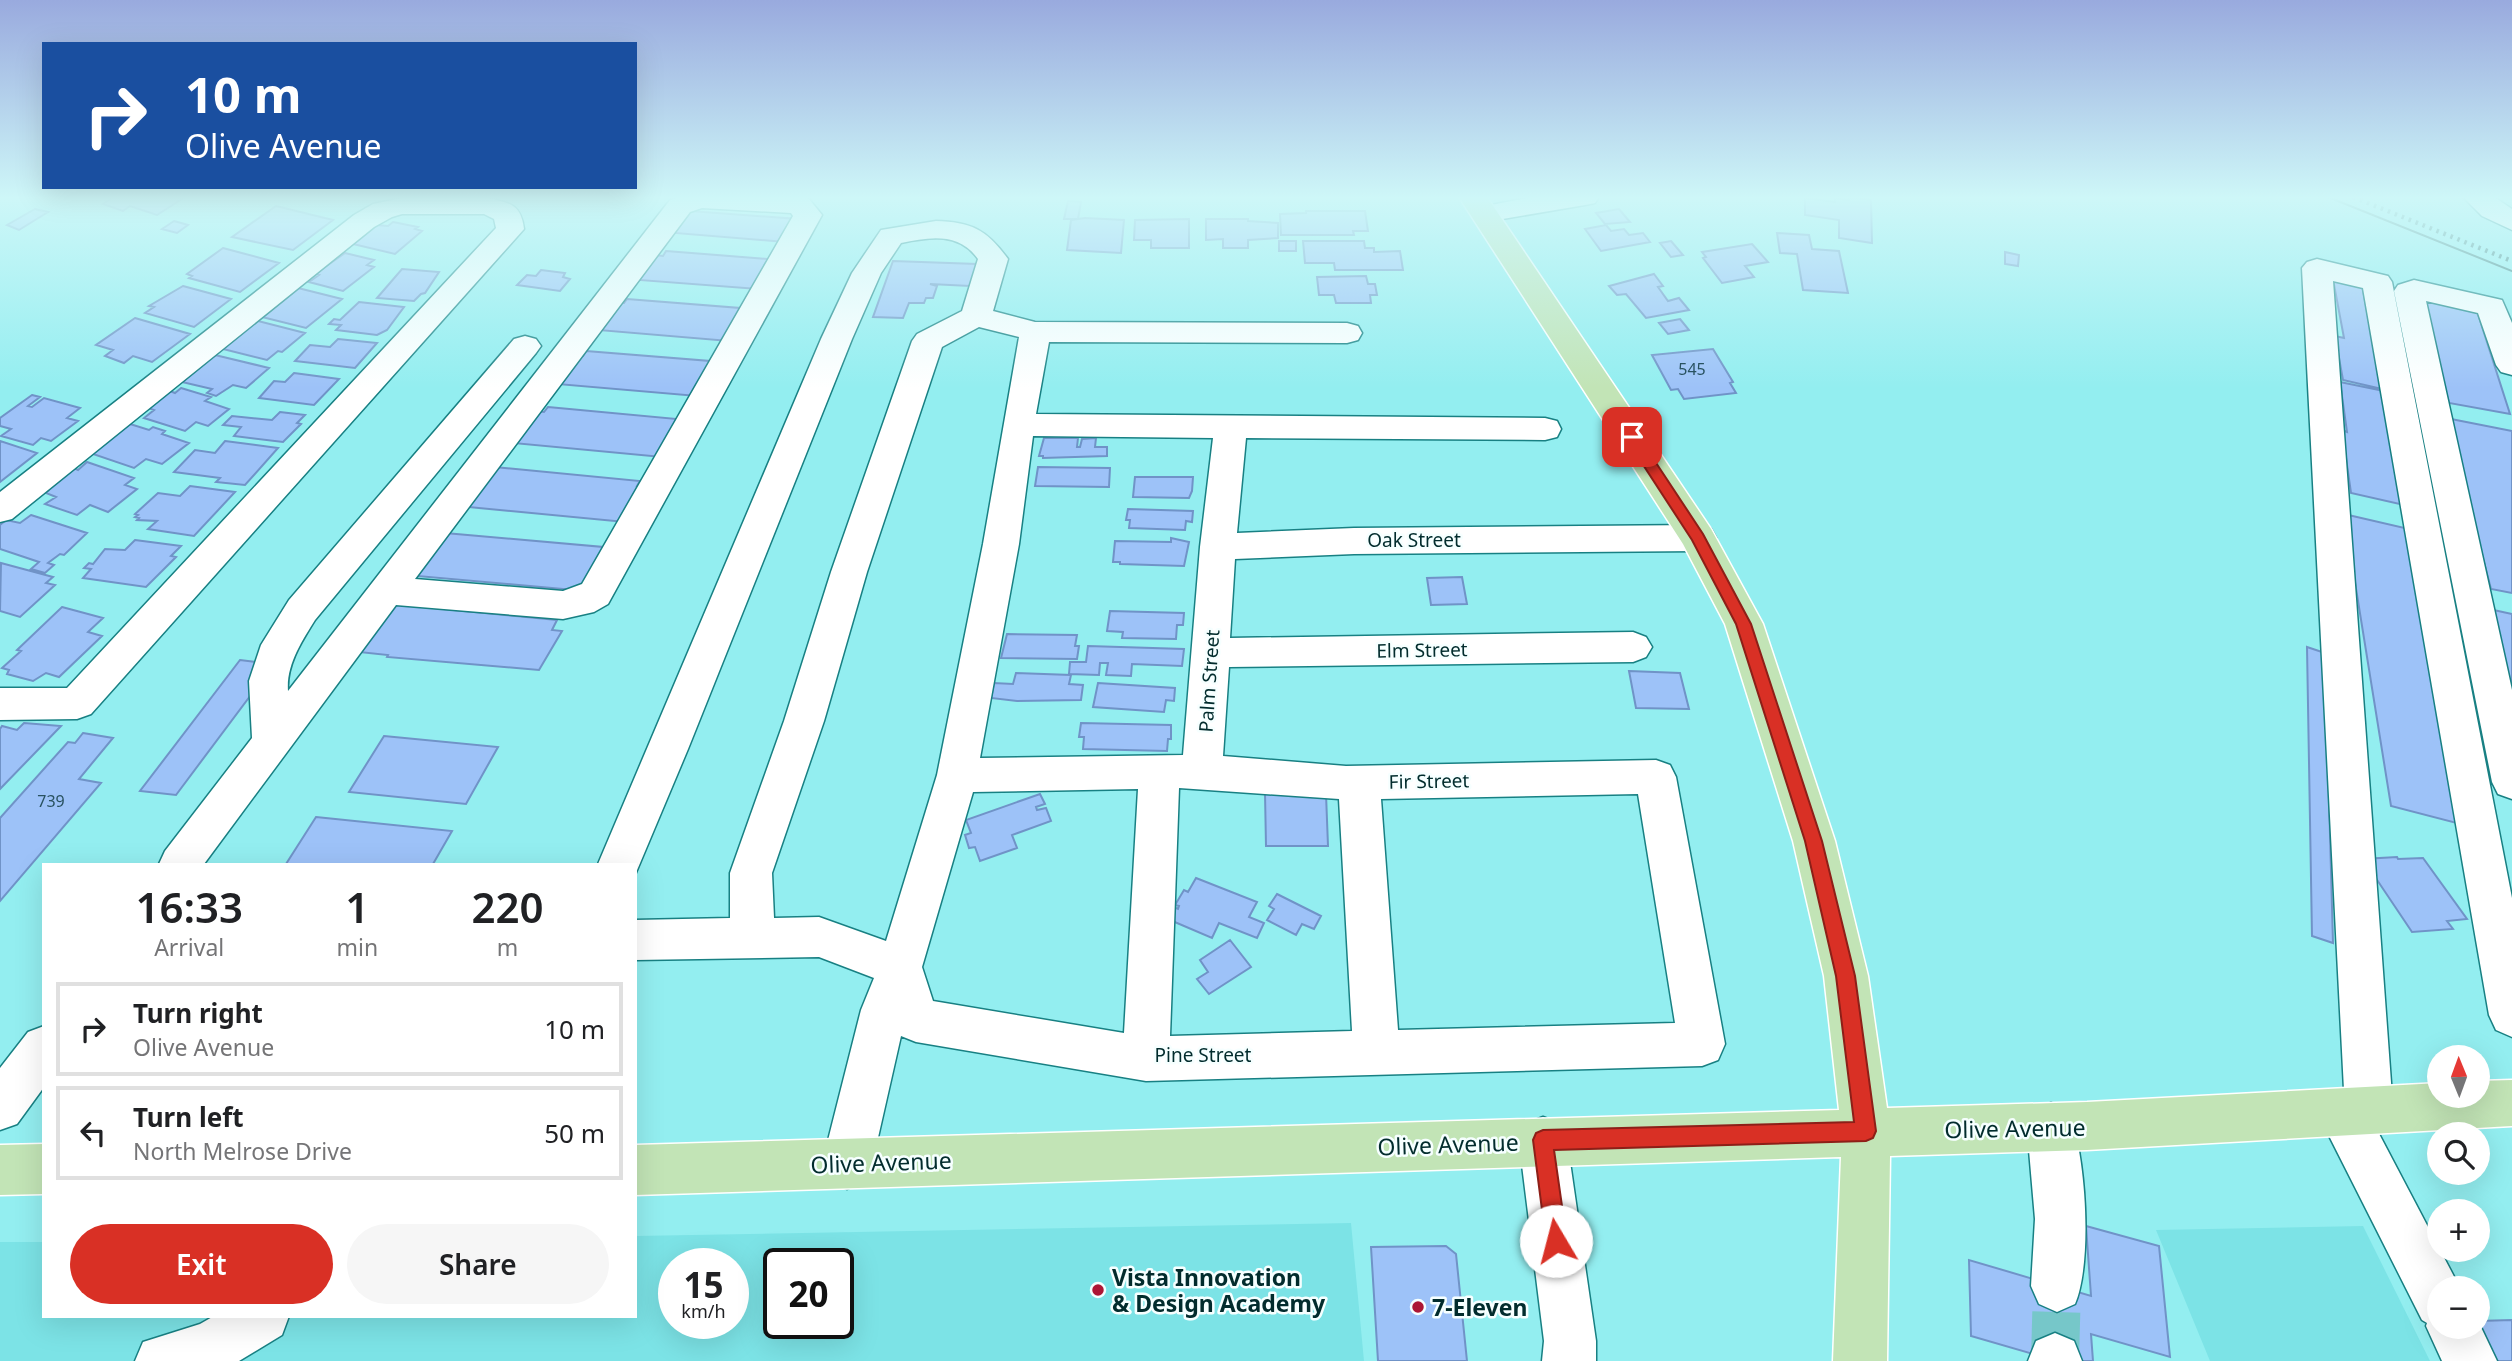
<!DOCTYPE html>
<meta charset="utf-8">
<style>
body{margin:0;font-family:"Noto Sans",sans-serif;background:#f6f6f6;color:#202124;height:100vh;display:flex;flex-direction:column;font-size:26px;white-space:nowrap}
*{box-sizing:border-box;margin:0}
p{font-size:23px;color:#757577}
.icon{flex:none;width:38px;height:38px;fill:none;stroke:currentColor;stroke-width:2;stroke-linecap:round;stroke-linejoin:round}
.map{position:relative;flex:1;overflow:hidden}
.panel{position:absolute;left:42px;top:863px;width:595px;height:455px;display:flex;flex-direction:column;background:#fff;border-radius:0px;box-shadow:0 7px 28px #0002}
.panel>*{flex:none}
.banner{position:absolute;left:42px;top:42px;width:595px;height:147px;border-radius:0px;box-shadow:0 7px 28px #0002;background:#1a4fa0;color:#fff;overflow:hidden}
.needle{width:46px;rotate:359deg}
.fabs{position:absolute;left:2427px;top:1045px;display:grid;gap:14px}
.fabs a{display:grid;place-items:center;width:63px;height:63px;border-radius:50%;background:#fff;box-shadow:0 7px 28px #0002;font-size:35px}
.speed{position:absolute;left:658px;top:1248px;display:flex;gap:14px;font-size:35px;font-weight:700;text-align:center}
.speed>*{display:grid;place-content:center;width:91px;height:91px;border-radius:50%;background:#fff;box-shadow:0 7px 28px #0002;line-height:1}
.speed small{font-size:18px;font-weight:400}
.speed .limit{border:4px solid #111;border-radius:10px;background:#fff;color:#111}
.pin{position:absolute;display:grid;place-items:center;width:60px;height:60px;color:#fff;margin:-30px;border-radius:14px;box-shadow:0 4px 10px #0006}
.me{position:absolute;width:77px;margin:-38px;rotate:352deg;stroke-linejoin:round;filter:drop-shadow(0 0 5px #0008)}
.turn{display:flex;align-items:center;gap:24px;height:147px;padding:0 28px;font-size:32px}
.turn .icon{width:91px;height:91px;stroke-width:2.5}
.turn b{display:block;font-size:49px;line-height:60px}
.eta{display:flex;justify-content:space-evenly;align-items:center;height:119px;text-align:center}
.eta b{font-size:42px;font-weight:600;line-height:49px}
.primary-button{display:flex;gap:14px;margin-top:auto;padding:14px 28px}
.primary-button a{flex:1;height:80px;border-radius:42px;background:#d93025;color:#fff;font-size:28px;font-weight:600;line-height:80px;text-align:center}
.primary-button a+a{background:#f6f6f6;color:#202124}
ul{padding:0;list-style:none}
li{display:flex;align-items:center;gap:21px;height:94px;margin:0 14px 10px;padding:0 14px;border:4px solid #e0e0e0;border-radius:0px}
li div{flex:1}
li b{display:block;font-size:26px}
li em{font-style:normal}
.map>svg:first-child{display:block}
.built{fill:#7ce3e6;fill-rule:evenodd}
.building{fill:#9dc2f8;stroke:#7093c7;stroke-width:2}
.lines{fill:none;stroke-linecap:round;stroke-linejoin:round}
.minor-tunnel{stroke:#76c7c9;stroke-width:48;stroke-dasharray:48 24;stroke-linecap:butt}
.minor-casing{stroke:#188083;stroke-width:3}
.major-casing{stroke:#fff;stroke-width:3}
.minor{fill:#fff;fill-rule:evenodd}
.major{fill:#c2e4b6;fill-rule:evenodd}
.tram{stroke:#3f7d7e;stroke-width:2}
.rail{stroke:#3f7d7e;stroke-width:4.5;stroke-dasharray:2.5 5;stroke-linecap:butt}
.route{fill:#d93025;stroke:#8d1f18;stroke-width:2}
.poi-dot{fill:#ac1635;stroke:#f6ffff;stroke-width:2.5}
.labels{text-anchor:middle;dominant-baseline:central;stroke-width:5;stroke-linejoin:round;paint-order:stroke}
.number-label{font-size:16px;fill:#295260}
.street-label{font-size:19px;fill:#022c2d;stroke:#f6ffff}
.near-street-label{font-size:23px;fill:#022c2d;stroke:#f6ffff}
.near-poi-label{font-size:23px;font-weight:bold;fill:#022c2d;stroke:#f6ffff;text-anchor:start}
</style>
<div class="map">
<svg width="2512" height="1361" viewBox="0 0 2512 1361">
<rect width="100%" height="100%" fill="#93eef0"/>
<!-- built -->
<path class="built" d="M1351,1223L1364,1361H0V1242H44V1316H635V1236ZM674,1264H733V1323H674ZM779,1264H838V1323H779Z
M2363,1226L2430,1361H2210L2156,1230Z"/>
<!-- building -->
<path class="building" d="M114,197H185L157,215L130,206L123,211L103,204Z
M1850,197L1871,200L1872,243L1839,238V220L1805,215V198L1835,202V198L1849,200Z
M1068,201L1081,202L1078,219H1064Z
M276,206L333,220L293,250L232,237Z
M35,209L48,212L19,230L7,225Z
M1619,209L1630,222L1605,224L1596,213Z
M690,211L798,219L785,242L675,233Z
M1306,211H1365L1368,231H1353L1354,235H1281L1280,214L1306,213Z
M1085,218L1124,220L1121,253L1067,250L1071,220Z
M1189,219V248H1151V240H1134L1135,220Z
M1206,219H1248V221L1278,223V238L1248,240V248H1223V239L1206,240Z
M174,221L188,225L177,233L162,229Z
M393,222L418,227L415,229L422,231L395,254L353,244L376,225L388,226Z
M1606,225L1611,231L1624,229L1629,235L1643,233L1650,242L1601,251L1585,229Z
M1777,233L1809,235L1812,249L1839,251L1848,293L1803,290L1797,254L1780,253Z
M1279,241H1296V251H1279Z
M1303,241H1364L1365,248H1374V252L1400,251L1403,270H1335L1334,263H1305Z
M1671,241L1683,255L1671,257L1660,243Z
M1752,244L1768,262L1745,266L1754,277L1722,283L1703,258L1706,257L1702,252Z
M223,248L279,263L240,292L189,278L192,276L187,274Z
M666,251L768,259L765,264H772L758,289L639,280L655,255L663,256Z
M2005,252L2019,255L2018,266L2005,264Z
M345,253L374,260L367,265L374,267L343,291L309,282L319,275L315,274Z
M893,261L977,264L970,286L930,284L937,286L933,298H926L924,303H909L903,318L873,317Z
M402,269L439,272L425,293L421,294L414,301L377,298Z
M541,270L565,273L563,277L570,279L560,291L517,285L527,275L536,276Z
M1654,274L1663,286L1658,287L1668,301L1679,298L1689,310L1646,318L1626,294L1617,295L1609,286Z
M1366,276L1368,284H1375L1377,295H1370L1371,303H1336L1334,295H1319L1317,277Z
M2333,279L2362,285L2382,389L2343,380L2335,336L2344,338Z
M183,286L231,299L194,327L145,313L154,307L149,306Z
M294,287L342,299L306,328L262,317L273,308L269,307Z
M2419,298L2476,308L2510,414L2449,403Z
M627,299L740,308L729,341L598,330L616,302L624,303Z
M359,302L404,307L387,330L377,335L336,330L341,325L329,324L334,319L340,320Z
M135,318L190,334L152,362L133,356L124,363L105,356L113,350L96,345Z
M1680,319L1689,330L1668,334L1659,323Z
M254,320L305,333L282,352L278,351L267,360L219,348Z
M338,339L377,343L355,368L295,361L310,345L330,347Z
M1713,349L1733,382L1730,383L1736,393L1684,399L1678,389L1671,390L1652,355Z
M586,351L710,361L697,396L557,384L576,355L583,356Z
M215,355L269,368L246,388L233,385L216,396L207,393L212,389L182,382Z
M294,373L339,379L314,405L259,398L274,381L285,382Z
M2340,382L2384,391L2404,505L2351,493L2342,430L2347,432Z
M181,388L211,397L205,401L229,409L208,426L196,422L185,431L144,418L154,410L148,408L170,391L175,393Z
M32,395L40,397L28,406L32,407L44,398L80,408L67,418L78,421L51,441L41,438L33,445L1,436L11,429L0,426V418Z
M548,407L677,419L674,424L681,425L662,457L513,443L535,411L544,412Z
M280,412L305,415L297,423L301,424L283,442L234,436L241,427L223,425L232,416L272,420Z
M2446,418L2512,431V593L2491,589Z
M130,424L149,430L153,427L165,431L162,434L189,443L162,464L146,459L134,468L90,453Z
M1044,438H1078L1077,447H1080L1082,439L1096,438L1095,447H1107V456L1043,458V456H1039Z
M0,441L37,453L0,482Z
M225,441L278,448L245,485L216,482L220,478L174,472L195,450L215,453Z
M87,462L134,478L125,485L137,489L108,512L90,505L77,515L45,504L56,497L46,493L48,491L45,490L74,468L78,470Z
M494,467L640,481L637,486L645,487L625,522L458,506Z
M1038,467L1110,468L1109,487L1035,486Z
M1135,477H1193L1192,491L1189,498L1133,497Z
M190,486L235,492L194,536L148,529L157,521L137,520L139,518L135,517L138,515L135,514L158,493L180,496Z
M1128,509L1193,511L1192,522L1186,521L1185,530L1129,528L1130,520H1126Z
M2344,514L2409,529L2468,826L2391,806Z
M31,515L87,533L64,555L60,554L48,563L54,565L45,573L31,569L39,562L0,549V525L6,520L20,523Z
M445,533L603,547L585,591L406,575Z
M1171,538L1189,542L1184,566L1120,564V562H1113L1115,541L1171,542Z
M135,540L181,546L171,556L176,557L146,587L83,578L91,569L84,568L89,563L93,564L105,549L125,550Z
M1,563L53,577L46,583L55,585L20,617L0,611Z
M1462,577L1467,604L1431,605L1427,578Z
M392,604L557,620L552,630L562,631L539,670L387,657L388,655L359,652Z
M62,607L103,618L88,632L102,636L59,677L46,673L33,681L7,674L9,670L2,668L21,651L17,650Z
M2489,609L2512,614V696Z
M1110,611L1184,613L1183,625H1177L1176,639L1122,638L1123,632L1107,631Z
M1007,634L1077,635L1075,646H1079L1077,659L1001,658Z
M1088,646L1184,649L1182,666L1132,664L1131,676L1106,675L1108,663H1100L1099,675L1069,674L1070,662H1086Z
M2307,647L2325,653L2333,943L2312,936Z
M240,660L274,664L176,795L140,791Z
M1629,671L1680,673L1689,709L1636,708Z
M1016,673L1071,675L1069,684L1083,685L1081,700L1017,701L991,698L994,683L1013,684Z
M1098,683L1175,688L1174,701L1166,700L1164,712L1093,707Z
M24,723L61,726L0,789V729L2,726L17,730Z
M1081,723L1171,725V739H1168L1167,751L1083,749L1084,737H1079Z
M83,733L113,738L79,779L101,783L0,901V818L68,742L75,743Z
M384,736L498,747L466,804L349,792Z
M1265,793L1326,794L1328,846H1266Z
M1040,794L1045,804L1036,807L1037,810L1046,808L1051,821L1012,835L1017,848L980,861L975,847L969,848L965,835L971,833L966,820Z
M316,817L452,831L433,864H286Z
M2397,857L2398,859L2423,858L2467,919L2447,921L2453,929L2412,932L2363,859Z
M1196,878L1257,902L1249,917L1264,923L1257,938L1219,923L1212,938L1170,920L1169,905L1178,909L1179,906L1175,905L1184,890L1188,892Z
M1277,894L1321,916L1314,929L1302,924L1296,935L1267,920L1274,909L1269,906Z
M1230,940L1251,967L1209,994L1197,979L1208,972L1200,960Z
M2086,1226L2159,1246L2170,1357L2091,1334L2093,1361H2057L1971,1336L1969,1260L2091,1296Z
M1446,1246L1456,1254L1467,1361H1378L1371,1247Z
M2512,1320V1361H2490L2478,1321Z"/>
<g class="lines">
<!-- minor-tunnel -->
<path class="minor-tunnel" d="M2055,1360L2057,1286"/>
<!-- minor casing -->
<g class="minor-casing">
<path id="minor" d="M679,197H802L809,199L822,215L608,604L594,612L563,619L396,605L204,864H159L165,851L252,738L249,681L261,645L289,600L514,339L525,336L536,339L541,346L536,353L315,620C302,641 286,665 288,691L670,200ZM702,208L791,213L793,216L582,584L563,591L415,579L690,212Z
M1533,197H1599L1595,203L1585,205L1485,222L1475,220L1471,214L1475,208Z
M2463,197H2494L2512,209V230L2482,216Z
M402,198H488C511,203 521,205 524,229L91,714L77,719L0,720V688H67L496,228L494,219L484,214H402L392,217L374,227L12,519L0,522V492L354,215L373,204Z
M936,221C972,222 987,230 1008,259L993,311L1035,322L1347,323L1358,326L1362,333L1358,340L1347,343L1049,342L1036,414L1545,418L1557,421L1561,429L1557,437L1545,440L1246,438L1237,533L1354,528L1698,525L1711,529L1716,538L1711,547L1698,551L1354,554L1235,559L1230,638L1633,632L1646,637L1652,647L1646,657L1633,662L1229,667L1223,756L1346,766L1656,760L1670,765L1676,777L1725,1044L1718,1060L1702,1066L1146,1081L916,1042L901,1036L872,1164L864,1181L847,1189L830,1181L822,1164L861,1010L874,978L819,957L635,960V920L730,918V873L784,721L831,572L912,341L917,334L962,311L978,259C959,232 930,237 901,243L881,273L852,339L688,749L635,875V864H598L821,339L852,273L881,230ZM979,327L1019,337L983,544L937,775L886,941L819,917L774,918L772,873L824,721L867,572L942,347ZM1033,436L1213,438L1200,547L1183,755L980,758L1019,544ZM1179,788L1339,799L1352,1031L1170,1036ZM1138,789L1124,1033L933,1001L922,967L973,792ZM1638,794L1675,1023L1398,1030L1381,799Z
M2317,259L2388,276L2392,282L2512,898V1037L2496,1030L2489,1015L2363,288L2333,281L2393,1110L2386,1127L2377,1130L2460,1288H2440V1326H2478V1321L2497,1361H2442L2426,1326L2427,1323L2422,1320L2317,1112L2324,1095L2344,1090L2302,268L2307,262Z
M2414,280L2502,300L2512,323V375L2501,372L2496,365L2478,313L2426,301L2512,690V799L2498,794L2492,782L2394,291L2398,285Z
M44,1026V1087L17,1124L0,1130V1068L28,1032Z
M2051,1103L2068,1110C2086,1152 2093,1262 2075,1304L2057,1312L2039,1304L2031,1286L2035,1219L2027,1127L2034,1110Z
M1543,1117L1560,1124L1567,1141L1596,1341V1361H1542L1544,1341L1519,1141L1526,1124Z
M214,1316H289L282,1335L239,1361H135L143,1342L200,1324Z
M2055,1333L2074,1341L2082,1361H2028L2036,1341Z"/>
</g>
<!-- major casing -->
<g class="major-casing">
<path id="major" d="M1459,197H1487L1711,529L1763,624L1835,841L1868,976L1887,1108L2087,1102L2440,1083V1096H2478V1081L2512,1080V1126L2087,1150L1890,1156L1887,1361H1833L1841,1157L635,1195V1145L1839,1110L1824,976L1793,841L1725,624L1683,544Z
M44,1144V1194L0,1195V1145Z"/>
</g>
<!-- minor -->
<use href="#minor" class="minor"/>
<!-- major -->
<use href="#major" class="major"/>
<!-- tram -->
<path class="tram" d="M2328,197L2512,271"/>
<!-- rail -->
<path class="rail" d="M2353,197L2512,261"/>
</g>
<!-- sky -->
<linearGradient id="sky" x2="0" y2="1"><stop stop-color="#99aade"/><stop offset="0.51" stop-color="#cef7f8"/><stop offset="1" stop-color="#cef7f8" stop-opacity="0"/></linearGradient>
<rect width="2512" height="388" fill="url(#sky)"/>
<!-- route -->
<path class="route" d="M1632,432L1637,434L1703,534L1751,624L1822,841L1855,976L1876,1131L1873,1138L1866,1141L1554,1150L1567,1241L1564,1248L1556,1251L1549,1248L1546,1241L1533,1140L1536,1133L1543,1130L1854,1122L1836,976L1805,841L1736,624L1692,540L1625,437Z"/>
<!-- markers -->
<g class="poi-dot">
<circle cx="1098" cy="1290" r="7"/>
<circle cx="1418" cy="1307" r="7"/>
</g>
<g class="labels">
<!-- number labels -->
<g class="number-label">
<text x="1692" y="369">545</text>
<text x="51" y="801">739</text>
</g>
<!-- street labels -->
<g class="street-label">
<text x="1414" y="540">Oak Street</text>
<text transform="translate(1422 650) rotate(-1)">Elm Street</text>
<text transform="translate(1209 681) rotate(-86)">Palm Street</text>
<text transform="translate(1429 781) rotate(-1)">Fir Street</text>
<text x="1203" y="1055">Pine Street</text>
</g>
<!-- near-street labels -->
<g class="near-street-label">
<text transform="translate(2015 1128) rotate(-1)">Olive Avenue</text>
<text transform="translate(1448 1144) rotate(-2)">Olive Avenue</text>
<text transform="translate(881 1162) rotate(-2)">Olive Avenue</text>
</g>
<!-- near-poi labels -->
<g class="near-poi-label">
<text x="1112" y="1277">Vista Innovation<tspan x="1112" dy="26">&amp; Design Academy</tspan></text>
<text x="1432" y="1307">7-Eleven</text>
</g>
</g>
</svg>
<div class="fabs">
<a><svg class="needle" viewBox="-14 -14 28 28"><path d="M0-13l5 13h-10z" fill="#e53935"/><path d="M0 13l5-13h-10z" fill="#757577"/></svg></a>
<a><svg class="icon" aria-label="search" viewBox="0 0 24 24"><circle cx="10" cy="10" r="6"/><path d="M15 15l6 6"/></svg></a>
<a>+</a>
<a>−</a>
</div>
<div class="speed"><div>15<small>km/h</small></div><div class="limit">20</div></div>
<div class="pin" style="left:1632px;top:437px;background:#d93025"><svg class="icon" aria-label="arrive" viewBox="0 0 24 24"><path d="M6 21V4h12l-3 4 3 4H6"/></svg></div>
<svg class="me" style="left:1556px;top:1241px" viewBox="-20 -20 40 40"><circle r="19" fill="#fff"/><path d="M0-13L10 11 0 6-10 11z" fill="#d93025"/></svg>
<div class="banner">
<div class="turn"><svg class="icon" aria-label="right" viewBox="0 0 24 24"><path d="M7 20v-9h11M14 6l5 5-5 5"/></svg><div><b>10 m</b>Olive Avenue</div></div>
</div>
<section class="panel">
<div class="eta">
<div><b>16:33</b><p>Arrival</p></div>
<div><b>1</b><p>min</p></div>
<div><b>220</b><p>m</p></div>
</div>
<ul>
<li><svg class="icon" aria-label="right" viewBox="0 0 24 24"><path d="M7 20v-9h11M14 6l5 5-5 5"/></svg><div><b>Turn right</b><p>Olive Avenue</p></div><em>10 m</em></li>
<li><svg class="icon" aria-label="left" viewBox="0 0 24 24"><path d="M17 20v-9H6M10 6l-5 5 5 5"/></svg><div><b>Turn left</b><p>North Melrose Drive</p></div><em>50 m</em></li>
</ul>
<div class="primary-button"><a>Exit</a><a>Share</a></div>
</section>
</div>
